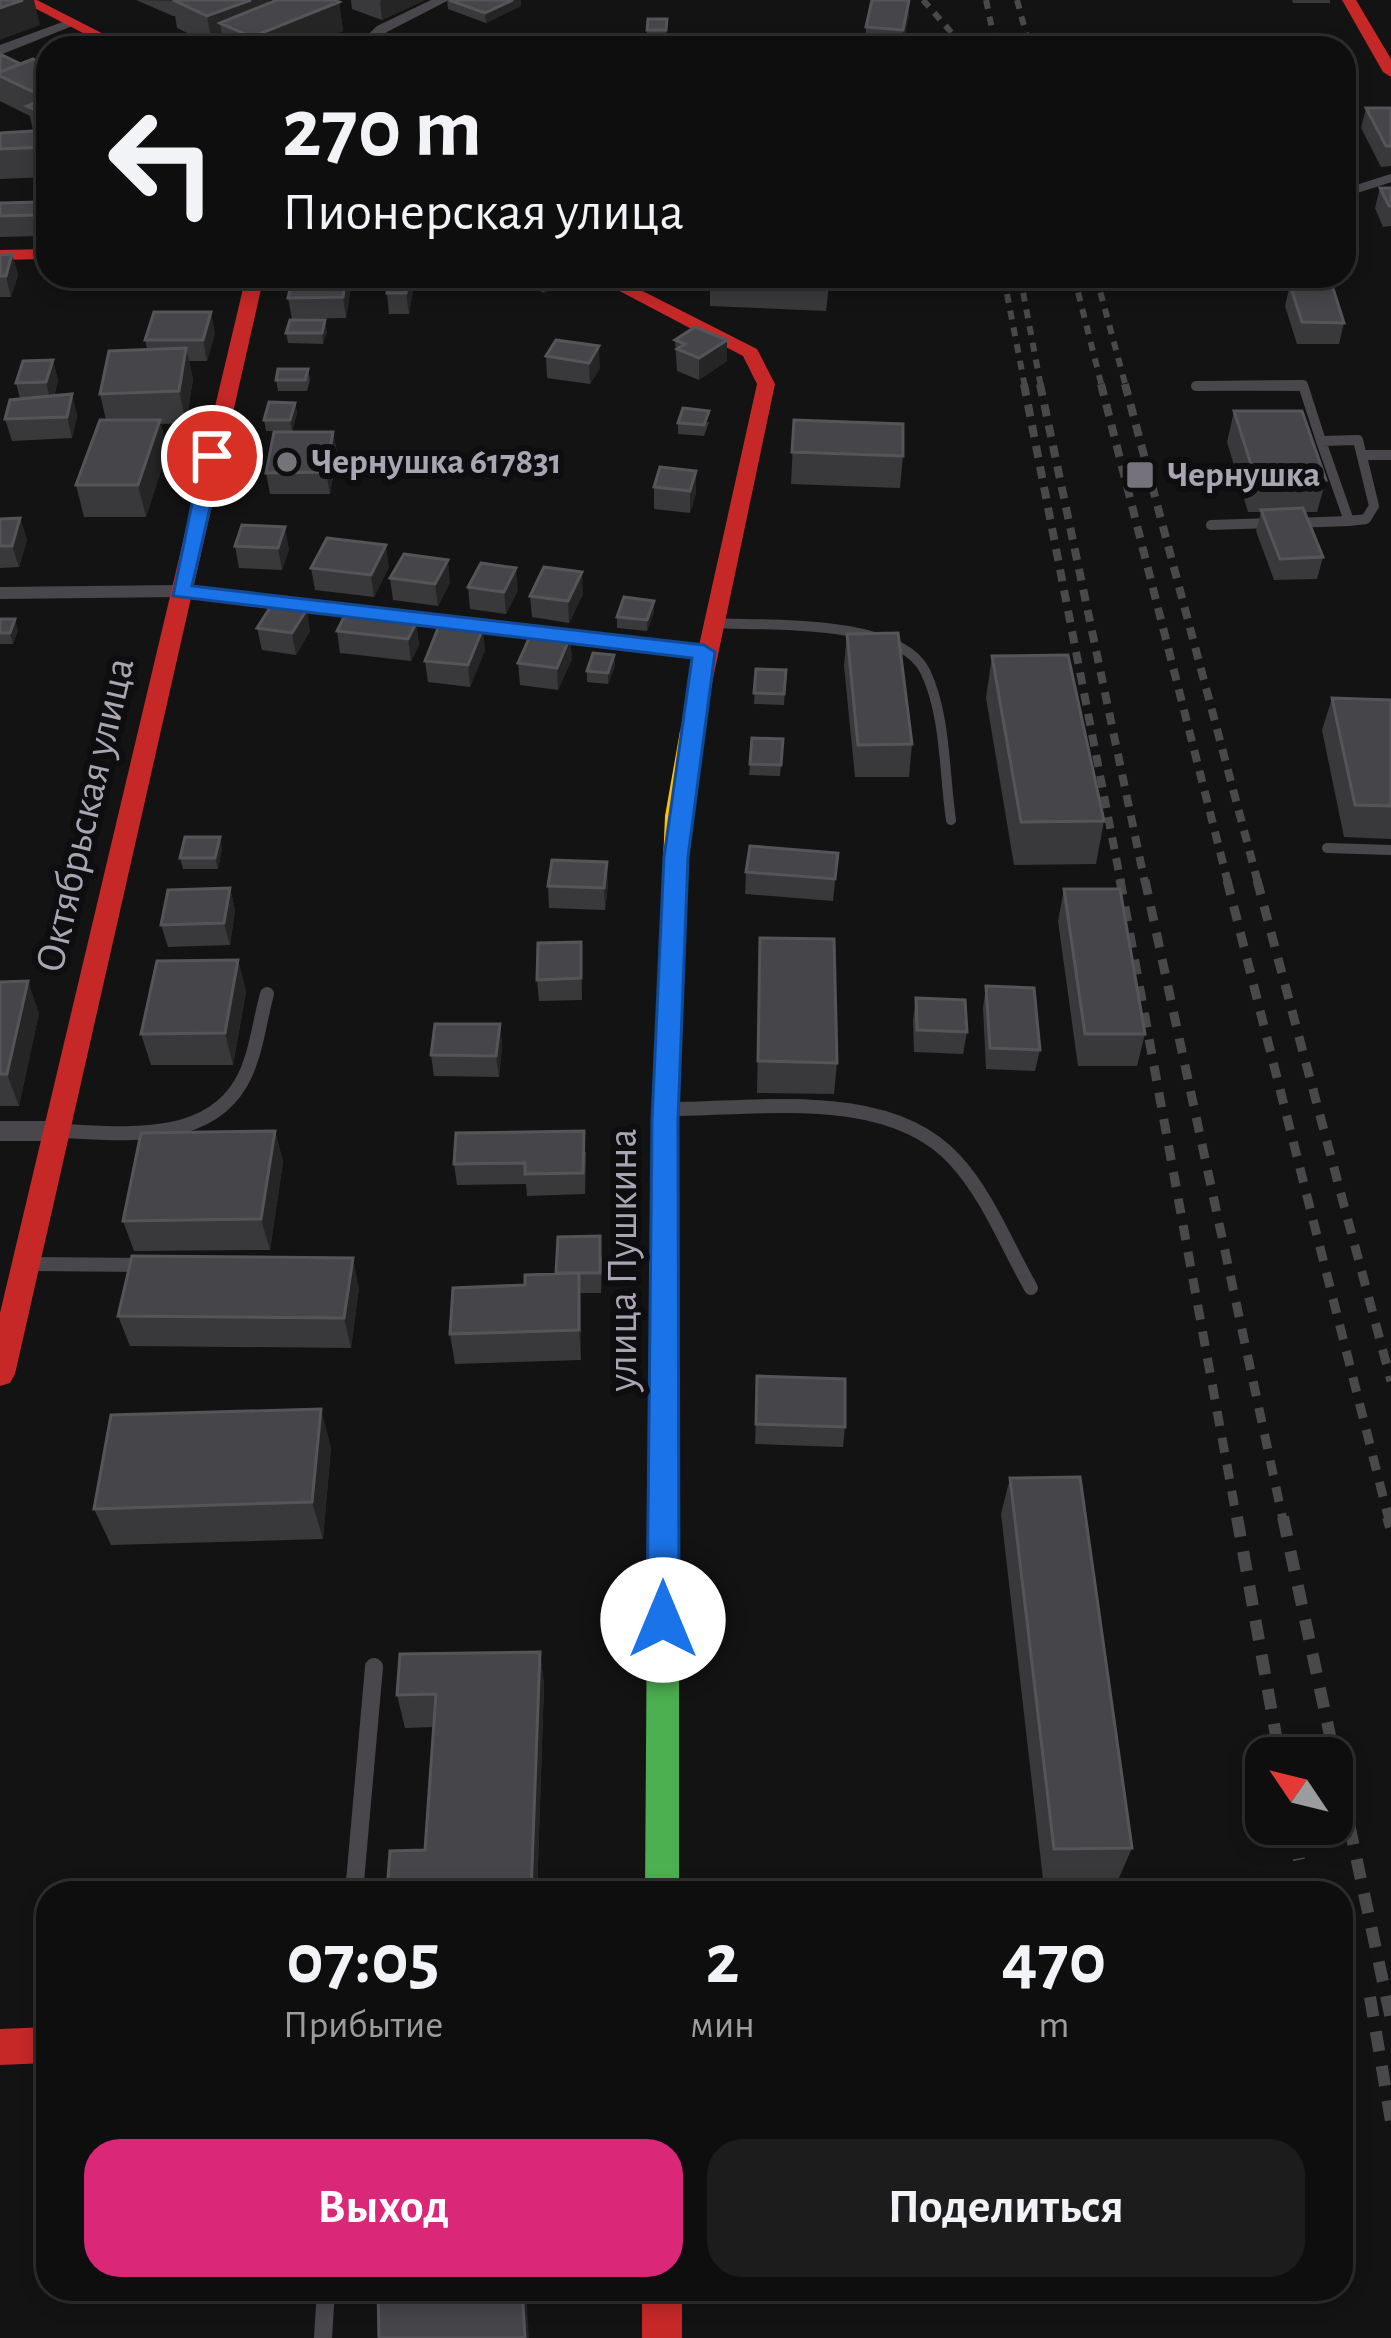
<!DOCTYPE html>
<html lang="ru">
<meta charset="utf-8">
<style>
body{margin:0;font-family:"Alegreya Sans",sans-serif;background:#1c1c1c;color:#f1f3f6;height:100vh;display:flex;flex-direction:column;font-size:45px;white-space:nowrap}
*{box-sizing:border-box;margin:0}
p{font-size:39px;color:#9b9c9e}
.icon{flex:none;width:66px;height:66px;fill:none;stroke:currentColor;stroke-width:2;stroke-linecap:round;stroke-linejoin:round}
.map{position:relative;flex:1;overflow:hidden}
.sheet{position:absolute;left:36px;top:1881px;width:1317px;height:420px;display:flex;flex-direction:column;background:#0e0e0e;border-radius:36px;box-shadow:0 6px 18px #0003,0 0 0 3px #2e2e2e}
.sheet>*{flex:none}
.hud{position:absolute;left:36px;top:36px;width:1320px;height:252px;border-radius:36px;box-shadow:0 6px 18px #0003,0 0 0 3px #2e2e2e;background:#0e0e0e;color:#f1f3f6;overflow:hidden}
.needle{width:78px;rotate:305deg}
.fabs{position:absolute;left:1245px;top:1737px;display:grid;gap:24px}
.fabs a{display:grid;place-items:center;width:108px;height:108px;border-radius:24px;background:#0e0e0e;box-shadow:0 6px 18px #0003,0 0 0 3px #2e2e2e;font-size:60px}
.pin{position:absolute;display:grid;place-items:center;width:102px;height:102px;color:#fff;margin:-51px;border:6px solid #fff;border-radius:50%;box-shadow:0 3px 12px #0007}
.me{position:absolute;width:132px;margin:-66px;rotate:0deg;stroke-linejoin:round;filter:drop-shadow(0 0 9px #0008)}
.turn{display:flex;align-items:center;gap:42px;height:252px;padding:0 48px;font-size:54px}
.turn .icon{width:156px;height:156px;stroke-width:2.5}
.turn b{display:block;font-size:84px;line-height:102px}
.eta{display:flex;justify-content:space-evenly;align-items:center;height:204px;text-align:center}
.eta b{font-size:72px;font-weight:700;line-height:84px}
.button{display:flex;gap:24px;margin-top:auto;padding:24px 48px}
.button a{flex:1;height:138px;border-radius:36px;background:#db2777;color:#fff;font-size:48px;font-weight:700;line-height:138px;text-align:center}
.button a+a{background:#1c1c1c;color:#f1f3f6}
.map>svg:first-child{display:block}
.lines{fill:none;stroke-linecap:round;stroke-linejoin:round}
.lane-far3{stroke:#49474c;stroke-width:8}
.lane-far2{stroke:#49474c;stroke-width:10}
.lane-far1{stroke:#49474c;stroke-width:14}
.lane{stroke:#49474c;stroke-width:18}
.street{fill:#49474c;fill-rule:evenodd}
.fast{fill:#4caf50;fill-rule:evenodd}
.slow{fill:#ffc107;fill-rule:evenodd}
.jam{fill:#c62828;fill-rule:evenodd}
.rail-far3{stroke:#49484a;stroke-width:6;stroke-dasharray:9 8;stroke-linecap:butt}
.rail-far2{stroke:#49484a;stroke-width:8;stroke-dasharray:12 9;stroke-linecap:butt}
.rail-far1{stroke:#49484a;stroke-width:9;stroke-dasharray:15 12;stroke-linecap:butt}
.rail{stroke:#49484a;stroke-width:12;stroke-dasharray:20 15;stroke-linecap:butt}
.wall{fill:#39393c}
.shaded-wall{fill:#252526}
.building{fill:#464549;stroke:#555459;stroke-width:3}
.route{fill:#1a73e8;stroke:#114b97;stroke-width:3}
.poi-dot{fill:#75727b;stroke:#0e0d0f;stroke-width:4.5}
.labels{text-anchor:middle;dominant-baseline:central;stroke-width:12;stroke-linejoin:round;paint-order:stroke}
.far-poi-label{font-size:36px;font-weight:bold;fill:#aaa5b3;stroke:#0e0d0f;text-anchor:start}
.street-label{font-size:42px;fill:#aaa5b3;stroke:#0e0d0f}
</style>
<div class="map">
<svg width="1391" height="2338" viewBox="0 0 1391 2338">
<rect width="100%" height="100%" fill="#131313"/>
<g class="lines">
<!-- lane-far3 -->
<path class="lane-far3" d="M1344,193L1391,178
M1196,386L1304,387"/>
<!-- lane-far2 -->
<path class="lane-far2" d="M1196,386L1303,385L1321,441
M1358,440L1374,506L1366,519L1349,521L1321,441Z
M1365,455H1391
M1294,523L1349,521
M1211,525L1272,523
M712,623C764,626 899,618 925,671C946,714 944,773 951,820
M1327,848L1391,850"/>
<!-- lane-far1 -->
<path class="lane-far1" d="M671,1109C759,1109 889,1087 955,1160C988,1196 1007,1246 1031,1288
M61,1131C120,1133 205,1145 241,1083C256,1057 259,1023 267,994
M30,1264L146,1265"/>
<!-- lane -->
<path class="lane" d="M354,1893L374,1667
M323,2338L326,2289"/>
<!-- street -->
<path class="street" d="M431,0H449L387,32L370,48H354L377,26Z
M68,20L80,23L0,55V45Z
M180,585L704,645L715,652L704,659L180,597L0,599V587Z
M0,1121H56L69,1131L56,1141H0Z"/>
<!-- fast -->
<path class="fast" d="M663,1593L674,1597L679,1607V1893H645L647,1607L652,1597Z"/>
<!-- slow -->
<path class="slow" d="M691,724L702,731L689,816L678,1120L679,1607L674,1617L663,1621L652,1617L647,1607L652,1120L665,816L680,731Z"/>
<!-- jam -->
<path class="jam" d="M19,0H37L131,48H112Z
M1342,0H1356L1391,59V77L1383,72Z
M48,249V259L0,260V250Z
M246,276H264L15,1374L10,1383L0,1386V1313Z
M591,276H613L757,349L775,384L702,731L691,738L680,731L757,384L743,356Z
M48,2027V2063L0,2065V2029Z
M642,2289H682V2338H642Z"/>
<!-- rail-far3 -->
<path class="rail-far3" d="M923,0L965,48
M986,0L996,48
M1017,0L1030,48
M1020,276L1041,387
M1074,276L1102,387
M1096,276L1126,387
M1007,294L1025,387"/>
<!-- rail-far2 -->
<path class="rail-far2" d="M1024,384L1121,883
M1040,384L1145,883
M1101,384L1228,883
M1125,384L1258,883"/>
<!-- rail-far1 -->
<path class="rail-far1" d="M1120,880L1237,1520
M1145,880L1283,1520
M1227,880L1389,1520
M1257,880L1391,1381"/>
<!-- rail -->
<path class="rail" d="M1237,1517L1280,1758
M1283,1517L1391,2019
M1388,1517L1391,1527
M1292,1824L1299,1860
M1370,1997L1391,2121"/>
</g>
<!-- wall -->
<path class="wall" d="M136,0L339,2L343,31L301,48H224L223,41L212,45L177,28L175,16H173Z
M351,0H425L382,20L352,9Z
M447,0H521V6L486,23L448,9Z
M872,0H910L903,48H865L866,27Z
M1292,0H1330V3H1293Z
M667,19L666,40H647V30Z
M0,54L21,64L48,66V177L0,179V133L33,131L30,116L0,101Z
M1366,108H1391V166L1381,167L1361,128Z
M1344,146L1352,164L1345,194H1344Z
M1380,188H1391V226L1383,227L1375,208Z
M39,202L45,222L41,236L0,237V203Z
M12,254L18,275L11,297H0V255Z
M72,276H113L111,285L74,287Z
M171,276H224L222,285L173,287Z
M293,276H349L351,287L346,318L292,319L288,298Z
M512,276H565V282L544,293L513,279Z
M710,276H830L826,311L710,306Z
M414,285L409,314H389L387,293Z
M1290,285L1344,323L1339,344H1297L1285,306Z
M327,331L323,344L288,343L286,333Z
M215,333L207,361H189L193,379L186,423L161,424L167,452L146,517H84L76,485L106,420L100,394L147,349L145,340Z
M556,340L600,368L590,384L547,378L546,356Z
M675,340L727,361L699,380L677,371Z
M53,360L58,381L54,396L72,394L77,416L72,438L12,441L5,419L20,399L16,383Z
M308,369L310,380L307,391H278L276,380Z
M295,403L297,413L292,431H266L264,420Z
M1234,411L1326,480L1317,512H1305L1323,557L1317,579L1274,580L1256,531L1261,512H1248L1227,442Z
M794,420L903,456L900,488L791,484Z
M709,422L704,436L678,434V423Z
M333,432L337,453L330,494H270L266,473Z
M660,467L696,493L690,513L654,509V487Z
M20,518L27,540L19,567L0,568V519Z
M235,546L289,549L282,570L239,568Z
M389,567L374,597L315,590L311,568Z
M390,578L450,582L438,606L393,600Z
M468,587L518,590L506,614L470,609Z
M583,594L569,623L532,617L530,596Z
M654,612L647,631L617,628V617Z
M0,619L18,630L13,644H0Z
M416,623L419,645L411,661L340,653L337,631Z
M257,628L310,631L296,655L262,650Z
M847,634L912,744L909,777H855L844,666Z
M570,637L572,659L558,690L520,685L518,663Z
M485,650L470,687L428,682L425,661Z
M614,655L615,666L608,684L587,682V671Z
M992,656L1104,821L1096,864L1014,865L986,698Z
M756,669L786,670L784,705L754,704Z
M1332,698L1391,700V839L1344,837L1322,730Z
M783,739L780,776L749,775L750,764Z
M222,848L218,869H183L180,858Z
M838,853L833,901L745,894L746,872Z
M608,884L605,910L549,908L548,886Z
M230,888L235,910L230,945L168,947L161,925Z
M1064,889L1145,1034L1137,1066H1078L1058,921Z
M760,938L837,1063L834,1094L757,1093Z
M581,942L582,1000L539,1001L537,980Z
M238,960L246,992L233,1065H151L141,1034Z
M0,982L39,1013L19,1106H0Z
M986,986L1040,1050L1035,1071L986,1069L983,1008Z
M916,998L967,1032L963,1054L914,1052L913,1020Z
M500,1024L502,1046L499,1077L434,1076L431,1055Z
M275,1131L283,1162L270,1250L134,1251L123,1221Z
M586,1152L585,1194L527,1196L526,1184L457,1185L454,1164Z
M602,1257L601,1293H580L581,1360L455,1364L450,1334L525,1285Z
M359,1288L351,1348L130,1346L118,1316Z
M757,1376L845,1427L843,1447L755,1444Z
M331,1447L323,1539L111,1545L94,1509Z
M1010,1478L1132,1848L1119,1878L1043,1879L1001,1514Z
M540,1652L544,1685L537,1893H387L425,1850L434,1727L405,1728L397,1695Z"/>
<!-- shaded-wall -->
<path class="shaded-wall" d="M23,0H34L40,25L0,40V8Z
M251,0H269L273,22L220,23L223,41L212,45L207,16Z
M382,0H425L382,20L380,1Z
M513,0H521V6L486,23L485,13Z
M909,0V17L902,48L903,30Z
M339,2L343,31L301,48H254L252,37Z
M39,202L45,222L41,236L36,215Z
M12,254L18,275L11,297L6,276Z
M346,276H349L351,287L346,318L343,297Z
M409,276H413L414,285L409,314L406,293Z
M543,276H565V282L544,293Z
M211,312L215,333L207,361L203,340Z
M325,320L327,331L323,344L322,333Z
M727,340V361L699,380V358Z
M599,346L600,368L590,384L589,363Z
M186,348L193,379L186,423L179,391Z
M53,360L58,381L51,404L46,382Z
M72,394L77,416L72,438L67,417Z
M295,403L297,413L292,431L290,420Z
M160,420L167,452L146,517L138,485Z
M333,432L337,453L330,494L326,472Z
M696,471V493L690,513V491Z
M20,518L27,540L19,567L12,546Z
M285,527L289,549L282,570L278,548Z
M386,545L389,567L374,597L371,575Z
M448,560L450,582L438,606L435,584Z
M516,568L518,590L506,614L504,592Z
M582,572L583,594L569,623L568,601Z
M654,601V612L647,631V620Z
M307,609L310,631L296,655L292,633Z
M15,619L18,630L13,644L10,633Z
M416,623L419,645L411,661L408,639Z
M483,628L485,650L470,687L468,665Z
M570,637L572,659L558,690L557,668Z
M614,655L615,666L608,684V673Z
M220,837L222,848L218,869L215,858Z
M607,862L608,884L605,910L604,888Z
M230,888L235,910L230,945L224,923Z
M238,960L246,992L233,1065L225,1033Z
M28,981L39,1013L19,1106L7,1074Z
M500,1024L502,1046L499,1077L496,1056Z
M275,1131L283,1162L270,1250L261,1219Z
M353,1258L359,1288L351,1348L344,1318Z
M579,1273L581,1304V1360L579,1330Z
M321,1409L331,1447L323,1539L312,1502Z
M540,1652L544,1685L537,1893H531Z
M522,2289H526L529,2338H525Z"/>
<!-- building -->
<path class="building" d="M0,0H23L0,8Z
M173,0H251L207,16Z
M277,0H334L339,2L252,37L220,23Z
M449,0H513L485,13Z
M872,0H909L903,30L866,27Z
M648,19H667L666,30H647Z
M494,44L505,48H485Z
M0,54L21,64L0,72Z
M33,59L48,66V116L27,106L46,98L0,76V72Z
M1366,108H1391V146H1386Z
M48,130V147L0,149V133Z
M1344,146L1352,164H1344Z
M1380,188H1391V206H1389Z
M39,202L36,215L0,216V203Z
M12,254L6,276H0V255Z
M293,276H346L343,297L288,298Z
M390,276H409L406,293H387Z
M739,276H828V280Z
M1290,285H1332L1344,323L1302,322Z
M154,312H211L203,340H145Z
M290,320H325L322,333H286Z
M695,327L727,340L699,358L677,349L685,344L675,340Z
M556,340L599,346L589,363L546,356Z
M186,348L179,391L100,394L109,351Z
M53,360L46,382L16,383L23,361Z
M278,369H308L305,380H276Z
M72,394L67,417L5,419L10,400Z
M269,402L295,403L290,420H264Z
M683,408L709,411L704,425L678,423Z
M1234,411H1302L1326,480H1256Z
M100,420H160L138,485H76Z
M794,420L903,424V456L792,452Z
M274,432H333L326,472L266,473Z
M660,467L696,471L690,491L654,487Z
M1303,508L1323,557L1280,559L1261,510Z
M20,518L12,546H0V519Z
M242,525L285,527L278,548L235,546Z
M327,538L386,545L371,575L311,568Z
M404,554L448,560L435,584L390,578Z
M481,563L516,568L504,592L468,587Z
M544,567L582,572L568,601L530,596Z
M624,597L654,601L647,620L617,617Z
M273,603L307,609L292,633L257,628Z
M345,615L416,623L408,639L337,631Z
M0,619H15L10,633H0Z
M440,623L483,628L468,665L425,661Z
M532,632L570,637L557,668L518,663Z
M898,633L912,744L858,745L847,634Z
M593,653L614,655L608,673L587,671Z
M1068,655L1104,821L1021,822L992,656Z
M756,669L786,670L784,694L754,693Z
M1332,698L1391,700V806L1355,805Z
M752,738L783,739L781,765L750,764Z
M185,837H220L215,858H180Z
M750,846L838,853L835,879L746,872Z
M552,860L607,862L604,888L548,886Z
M230,888L224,923L161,925L168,890Z
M1064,889H1120L1145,1034H1085Z
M760,938L834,939L837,1063L758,1061Z
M581,942V978L537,980L538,943Z
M238,960L225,1033L141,1034L157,961Z
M28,981L7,1074H0V982Z
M986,986L1034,988L1040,1050L990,1048Z
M916,998L965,1000L967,1032L917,1030Z
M435,1024H500L496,1056L431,1055Z
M275,1131L261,1219L123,1221L141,1133Z
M584,1131L583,1173L525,1174V1163L454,1164L456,1133Z
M600,1236V1273H556L558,1237Z
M132,1256L353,1258L344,1318L118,1316Z
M579,1273V1330L450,1334L453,1288L525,1285V1275Z
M757,1376L845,1379V1427L756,1424Z
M321,1409L312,1502L94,1509L111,1415Z
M1080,1477L1132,1848L1054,1849L1010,1478Z
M540,1652L531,1893H387L390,1851L425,1850L436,1694L397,1695L400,1654Z
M768,1880L834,1882V1893H768Z
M378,2289H522L525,2338H379Z"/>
<!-- route -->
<path class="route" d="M212,450L222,456L192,586L704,645L715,652L688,857L678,1120L679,1620L675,1631L663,1635L652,1631L647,1620L652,1120L664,857L692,658L173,596L202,456Z"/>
<!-- markers -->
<g class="poi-dot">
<circle cx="287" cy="462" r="12"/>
<rect x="1125" y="460" width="30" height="30" rx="6"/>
</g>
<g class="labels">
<!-- far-poi labels -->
<g class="far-poi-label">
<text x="311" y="462">Чернушка 617831</text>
<text x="1167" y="475">Чернушка</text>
</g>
<!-- street labels -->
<g class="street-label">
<text transform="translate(85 815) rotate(-77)">Октябрьская улица</text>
<text transform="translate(623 1260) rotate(-90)">улица Пушкина</text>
</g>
</g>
</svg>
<div class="fabs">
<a><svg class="needle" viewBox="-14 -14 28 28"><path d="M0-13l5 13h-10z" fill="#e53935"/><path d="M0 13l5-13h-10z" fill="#9b9c9e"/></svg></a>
</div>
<div class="pin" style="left:212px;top:456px;background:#d93025"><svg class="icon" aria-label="arrive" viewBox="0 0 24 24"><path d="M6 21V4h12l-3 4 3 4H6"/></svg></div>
<svg class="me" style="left:663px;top:1620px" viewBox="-20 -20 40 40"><circle r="19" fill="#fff"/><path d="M0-13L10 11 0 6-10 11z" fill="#1a73e8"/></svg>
<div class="hud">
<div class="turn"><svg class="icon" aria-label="left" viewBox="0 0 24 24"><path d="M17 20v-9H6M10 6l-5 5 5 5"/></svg><div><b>270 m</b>Пионерская улица</div></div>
</div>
<section class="sheet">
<div class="eta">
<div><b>07:05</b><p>Прибытие</p></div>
<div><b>2</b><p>мин</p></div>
<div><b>470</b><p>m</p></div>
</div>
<div class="button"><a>Выход</a><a>Поделиться</a></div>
</section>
</div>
